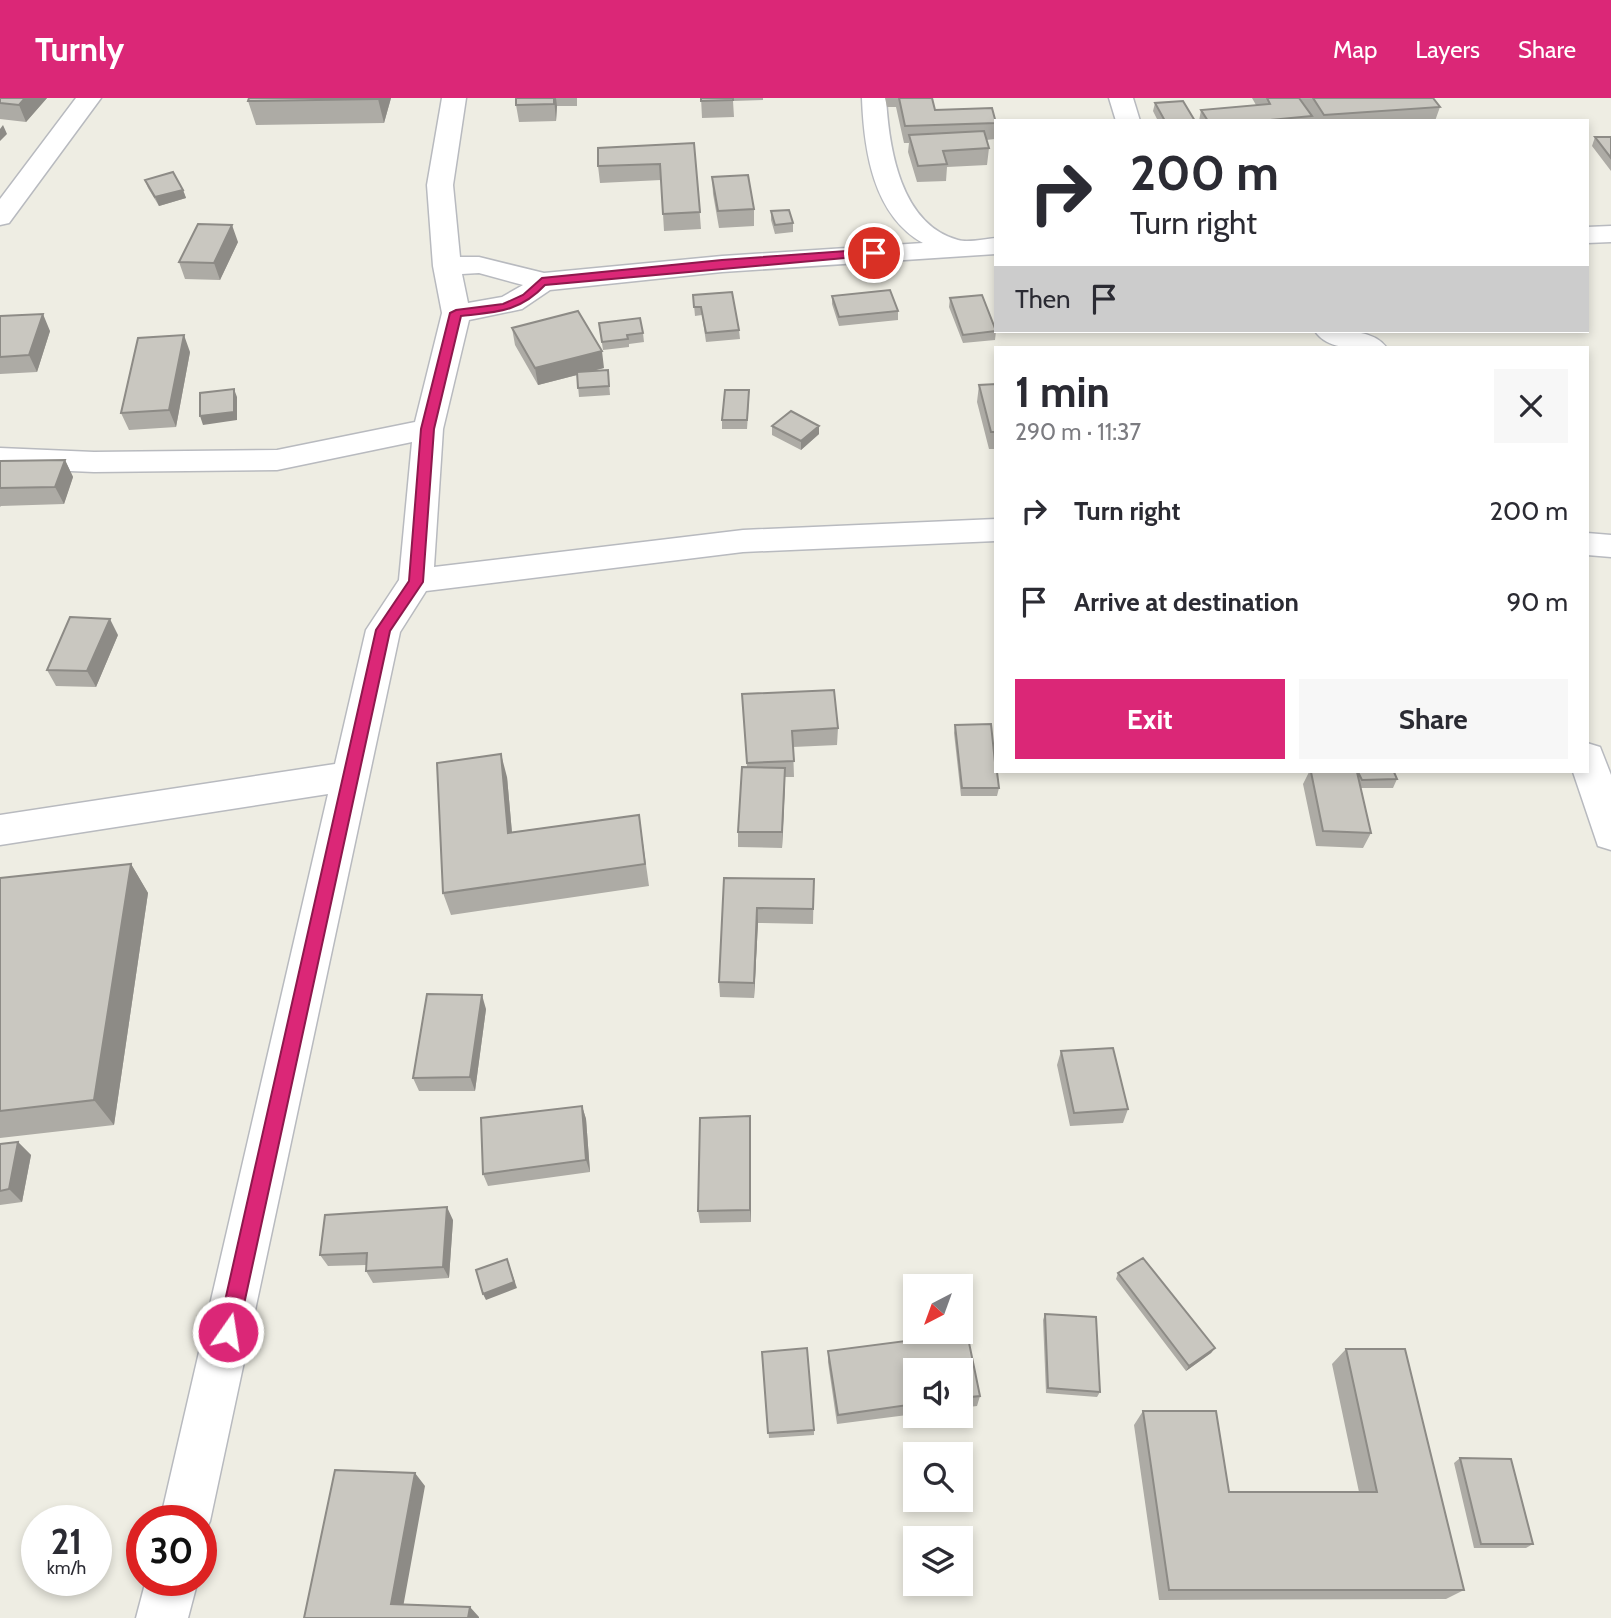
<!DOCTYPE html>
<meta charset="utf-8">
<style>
body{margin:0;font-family:Cabin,sans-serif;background:#f7f7f7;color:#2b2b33;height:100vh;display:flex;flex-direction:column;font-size:26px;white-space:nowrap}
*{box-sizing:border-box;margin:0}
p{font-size:23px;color:#7c7c81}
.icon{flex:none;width:38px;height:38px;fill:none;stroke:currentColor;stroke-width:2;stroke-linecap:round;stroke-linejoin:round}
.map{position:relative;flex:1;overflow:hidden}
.panel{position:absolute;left:994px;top:248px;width:595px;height:427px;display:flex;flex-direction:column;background:#fff;border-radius:0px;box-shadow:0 4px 10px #0003}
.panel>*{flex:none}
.banner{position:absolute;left:994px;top:21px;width:595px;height:214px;border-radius:0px;box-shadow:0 4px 10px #0003;background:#fff;color:#2b2b33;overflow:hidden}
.needle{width:46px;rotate:221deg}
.fabs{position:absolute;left:903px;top:1176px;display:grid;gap:14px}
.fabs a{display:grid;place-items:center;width:70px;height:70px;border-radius:0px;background:#fff;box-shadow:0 4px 10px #0003;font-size:35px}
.speed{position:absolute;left:21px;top:1407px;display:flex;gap:14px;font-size:35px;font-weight:700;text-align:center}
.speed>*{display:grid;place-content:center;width:91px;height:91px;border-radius:50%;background:#fff;box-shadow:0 4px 10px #0003;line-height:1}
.speed small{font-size:18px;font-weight:400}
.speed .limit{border:10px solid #d22;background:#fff;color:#111}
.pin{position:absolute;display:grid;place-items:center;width:60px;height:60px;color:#fff;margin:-30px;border:4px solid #fff;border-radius:50%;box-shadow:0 2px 7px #0007}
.me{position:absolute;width:77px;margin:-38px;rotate:13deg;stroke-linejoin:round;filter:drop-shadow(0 0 5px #0008)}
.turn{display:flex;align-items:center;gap:24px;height:147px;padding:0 21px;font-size:32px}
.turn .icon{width:91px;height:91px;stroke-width:2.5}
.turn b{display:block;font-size:49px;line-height:60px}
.then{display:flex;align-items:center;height:66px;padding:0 21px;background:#0003;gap:14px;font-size:26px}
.round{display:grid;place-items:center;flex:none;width:74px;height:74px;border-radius:0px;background:#f7f7f7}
.headline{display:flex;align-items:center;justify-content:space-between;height:119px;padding:0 21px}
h1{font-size:42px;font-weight:700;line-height:52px}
.button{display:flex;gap:14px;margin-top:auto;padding:14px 21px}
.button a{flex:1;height:80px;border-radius:0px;background:#db2777;color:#fff;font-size:28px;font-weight:700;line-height:80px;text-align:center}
.button a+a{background:#f7f7f7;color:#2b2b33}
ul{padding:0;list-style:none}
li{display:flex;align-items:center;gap:21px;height:91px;padding:0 21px}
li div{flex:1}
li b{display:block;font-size:26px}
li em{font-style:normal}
header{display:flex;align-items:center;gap:42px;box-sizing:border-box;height:98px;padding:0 35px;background:#db2777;color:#fff}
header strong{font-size:33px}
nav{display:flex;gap:38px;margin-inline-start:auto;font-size:24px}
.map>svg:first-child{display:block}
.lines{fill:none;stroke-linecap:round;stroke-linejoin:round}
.street-casing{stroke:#b8babf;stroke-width:3}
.street{fill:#fff;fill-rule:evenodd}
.wall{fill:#adaba5}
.shaded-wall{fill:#8d8b86}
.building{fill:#c9c7c0;stroke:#8d8b86;stroke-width:2}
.route{fill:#db2777;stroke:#8e194d;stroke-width:2}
</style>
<header>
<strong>Turnly</strong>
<nav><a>Map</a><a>Layers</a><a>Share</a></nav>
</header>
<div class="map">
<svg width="1611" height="1520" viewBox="0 0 1611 1520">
<rect width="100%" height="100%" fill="#eeede3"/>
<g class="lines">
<!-- street casing -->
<g class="street-casing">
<path id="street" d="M76,0H101L9,125L0,127V101Z
M442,0H466L453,87L460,159H479L544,175L722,158L923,145C873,117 864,52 862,0H886C889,50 900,126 958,142C968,145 985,141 996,140V156L722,174L550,192L522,211L469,222L443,331L434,469L743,432L996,421V443L743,454L426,493L400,534L210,1423L201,1442V1423H160L328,696L0,747V717L335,666L366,532L399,482L412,344L277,372L94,374L0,370V350L94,354L277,352L415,324L442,215L433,168L427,87ZM479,175L523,187L502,199L468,205L462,176Z
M1109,0H1133L1140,23H1116Z
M1611,128V144L1587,145V129Z
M1315,233C1337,233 1372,229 1387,250C1365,251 1328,254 1315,233Z
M1587,435L1611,437V459L1587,457Z
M1587,645L1600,649L1611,677V752L1598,748L1573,674H1587Z
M146,1482H198L188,1520H136Z"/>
</g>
<!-- street -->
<use href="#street" class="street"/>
</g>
<!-- wall -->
<path class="wall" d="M0,0H47L26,24L0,21Z
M249,0H391L384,25L256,27L248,3Z
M516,0H577V8H557L556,23L519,24L516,7Z
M701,0H763V2L733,3L734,19L702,20Z
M885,0H931L935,12L996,23L995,41L986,42L989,50L987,67L947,69L946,83L917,84L908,54L909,45H904L896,9H887Z
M1252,0H1433L1440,9L1435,23H1199L1201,12L1256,7Z
M1155,5L1195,23H1158L1153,13Z
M1595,39H1611V73L1592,48Z
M694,45L701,131L664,133L661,82L600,85L598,68Z
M712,79L754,111V128L719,130L713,96Z
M145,82L183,92L186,100L159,108L148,90Z
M771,113L793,125V134L775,136L771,122Z
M238,144L220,182L185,181L179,164Z
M693,197L739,232L740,241L706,244L702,217L695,218Z
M832,198L898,213V222L839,228L832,206Z
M950,200L996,233L995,242L963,245L949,209Z
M0,218L50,233L37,274L0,276Z
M599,225L643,235L644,244L629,246V249L603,252Z
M512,230L604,270L590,273L608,272L610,297L579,299L577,277L538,287L515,247Z
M190,254L176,329L129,332L121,315Z
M996,286V351H989L977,304L979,287Z
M749,301L747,331H722V322Z
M772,328H819V336L801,352L772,337Z
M65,362L73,379L64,406L1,408L0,409V363Z
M118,537L96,589L56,588L47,572Z
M742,596L838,630L837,647L793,649L794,679H785L782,750L738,749V734L747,669Z
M955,627L999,690L997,698H961L954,635Z
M1309,674H1394L1397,681L1393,690H1361L1371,735L1363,750L1316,748L1303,686Z
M507,679L512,734L639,717L649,788L451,817L443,795Z
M131,766L148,795L114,1027L0,1040V780Z
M724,780L814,781L813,826L758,825L754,900L720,899L719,884Z
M486,911L475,993H419L413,980Z
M1061,953L1128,1011L1123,1025L1070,1028L1057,967Z
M582,1008L586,1021L590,1074L488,1088L483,1076Z
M751,1031V1124L700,1125L698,1113Z
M18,1044L31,1057L22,1104L0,1107V1046Z
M453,1122L449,1180L373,1185L366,1173V1167L328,1168L320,1157Z
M1118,1175L1215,1250L1211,1255L1186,1273L1116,1181Z
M1045,1216L1100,1294L1097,1299L1046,1295L1043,1222Z
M967,1235L980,1298L977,1308L961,1310V1272H915V1316L837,1326L828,1264V1253Z
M1346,1251L1464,1492L1446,1501L1159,1502L1134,1327L1143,1313L1229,1394H1359L1332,1266Z
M762,1254L814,1332V1337L769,1340Z
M1460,1360L1533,1446L1526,1450H1474L1454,1365Z"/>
<!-- shaded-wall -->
<path class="shaded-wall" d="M25,0H47L26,24L19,7Z
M379,0H391L384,25L378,1Z
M554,0H556L557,8L556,23Z
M3,27L7,36L0,43V31Z
M183,92L186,100L159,108L155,99Z
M232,127L238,144L220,182L214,165Z
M43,216L50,233L37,274L29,257Z
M184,237L190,254L176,329L169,312Z
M602,253L604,270L538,287L535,270Z
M234,291L237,299V322L203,327L200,318Z
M819,328V336L801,352V343Z
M65,362L73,379L64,406L55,389Z
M110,521L118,537L96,589L87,573Z
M501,656L507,679L514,758L508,735Z
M785,670V686L782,750V734Z
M131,766L148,795L114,1027L94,1002Z
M757,810L758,825L754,900V885Z
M482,897L486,911L475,993L470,979Z
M582,1008L586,1021L590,1074L586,1062Z
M750,1018L751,1031V1124L750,1112Z
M18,1044L31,1057L22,1104L9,1091Z
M447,1109L453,1122L449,1180L443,1169Z
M507,1161L517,1190L486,1202L483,1196Z
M1215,1250L1211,1255L1186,1273L1189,1268Z
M415,1375L425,1388L402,1515L391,1506Z
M470,1509L479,1519V1520H468Z"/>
<!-- building -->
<path class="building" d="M0,0H25L19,7L0,5Z
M249,0H379L378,1L248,3Z
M516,0H554V6L516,7Z
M701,0H733V2L701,3Z
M899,0H932L935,12L992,10L996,25L905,28Z
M1267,0H1299L1312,18L1258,23H1208L1201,12L1270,6Z
M1313,0H1433L1440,9L1324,17Z
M1183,3L1195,23H1165L1155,5Z
M984,33L989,50L943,53L947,66L918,68L909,37Z
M1595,39H1611V60Z
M694,45L700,114L663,116L660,66L598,68V50Z
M173,74L183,92L155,99L145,82Z
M748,77L754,111L718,113L712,79Z
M789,112L793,125L775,127L771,113Z
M198,126L232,127L214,165L179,164Z
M890,192L898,213L839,219L832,198Z
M732,194L739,232L706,235L701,209H694L693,197Z
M982,197L996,233L963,237L950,200Z
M578,213L602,253L535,270L512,230Z
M43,216L29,257L0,259V218Z
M640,220L643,235L627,237L628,241L602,244L599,225Z
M184,237L169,312L121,315L138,240Z
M608,272L609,288L578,290L577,274Z
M996,286V334H991L979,287Z
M234,291V314L200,318V295Z
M725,292H749L747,322H722Z
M791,313L819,328L801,343L772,328Z
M65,362L55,389L0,390V363Z
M70,519L110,521L87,573L47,572Z
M834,592L838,630L792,633L794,663L747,665L742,596Z
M991,626L996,674H997L999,690H962L955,627Z
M501,656L508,735L639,717L645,766L443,795L437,665Z
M742,669L785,670L782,734H738Z
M1311,674H1357L1371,735L1323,733Z
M1357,674H1394L1397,681L1362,682L1359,676H1358Z
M131,766L94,1002L0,1013V780Z
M724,780L814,781L813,811L757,810L754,885L719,884Z
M427,896L482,897L470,979L413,980Z
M1113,950L1128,1011L1074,1015L1061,953Z
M582,1008L586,1062L483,1076L481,1020Z
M750,1018V1112L698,1113L700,1020Z
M18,1044L9,1091L0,1093V1046Z
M447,1109L443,1169L366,1173L367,1155L320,1157L325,1117Z
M1143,1160L1215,1250L1189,1268L1118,1175Z
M507,1161L514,1184L483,1196L476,1172Z
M1045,1216L1096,1219L1100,1294L1048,1290Z
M967,1235L980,1298L961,1300V1272H915V1306L838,1317L828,1253Z
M807,1250L814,1332L768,1335L762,1254Z
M1346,1251H1405L1464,1492H1169L1143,1313H1216L1229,1394H1377Z
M1460,1360L1511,1361L1533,1446H1481Z
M335,1372L415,1375L391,1506L470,1509L468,1520H304Z"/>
<!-- route -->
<path class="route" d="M874,151L880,155L878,157L545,187C520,214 496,214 461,218L434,331L423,484L390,533L238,1234L235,1241L228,1244L221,1241L218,1234L376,532L409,483L421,331L450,215L456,212L503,206L523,197L542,180L722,162Z"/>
</svg>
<div class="fabs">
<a><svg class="needle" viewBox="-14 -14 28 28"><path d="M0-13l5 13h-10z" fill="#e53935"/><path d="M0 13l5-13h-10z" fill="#7c7c81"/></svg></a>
<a><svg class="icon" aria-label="sound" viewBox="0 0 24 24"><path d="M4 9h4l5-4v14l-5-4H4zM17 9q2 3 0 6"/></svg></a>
<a><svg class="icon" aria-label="search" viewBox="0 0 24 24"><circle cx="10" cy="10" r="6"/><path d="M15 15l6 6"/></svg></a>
<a><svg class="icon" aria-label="layers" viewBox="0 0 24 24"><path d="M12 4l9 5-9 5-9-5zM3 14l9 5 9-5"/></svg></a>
</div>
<div class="speed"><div>21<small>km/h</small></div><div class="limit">30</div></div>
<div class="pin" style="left:874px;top:155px;background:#d93025"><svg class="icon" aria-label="arrive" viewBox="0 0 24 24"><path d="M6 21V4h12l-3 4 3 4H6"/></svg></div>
<svg class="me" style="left:228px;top:1234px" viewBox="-20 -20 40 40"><circle r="17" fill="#db2777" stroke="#fff" stroke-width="3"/><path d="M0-11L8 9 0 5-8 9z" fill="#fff"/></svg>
<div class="banner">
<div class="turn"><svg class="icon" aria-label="right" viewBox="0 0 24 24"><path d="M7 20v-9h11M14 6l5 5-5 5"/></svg><div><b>200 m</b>Turn right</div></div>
<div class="then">Then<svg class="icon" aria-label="arrive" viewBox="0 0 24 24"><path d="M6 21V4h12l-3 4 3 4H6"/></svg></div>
</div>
<section class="panel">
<div class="headline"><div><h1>1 min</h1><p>290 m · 11:37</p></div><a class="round"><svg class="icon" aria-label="close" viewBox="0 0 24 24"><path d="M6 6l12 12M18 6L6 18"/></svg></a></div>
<ul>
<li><svg class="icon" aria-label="right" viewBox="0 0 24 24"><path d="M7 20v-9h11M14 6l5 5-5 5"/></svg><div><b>Turn right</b></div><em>200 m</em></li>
<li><svg class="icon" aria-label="arrive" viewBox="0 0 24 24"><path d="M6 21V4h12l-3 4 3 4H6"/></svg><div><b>Arrive at destination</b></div><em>90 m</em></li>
</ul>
<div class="button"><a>Exit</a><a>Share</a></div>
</section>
</div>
